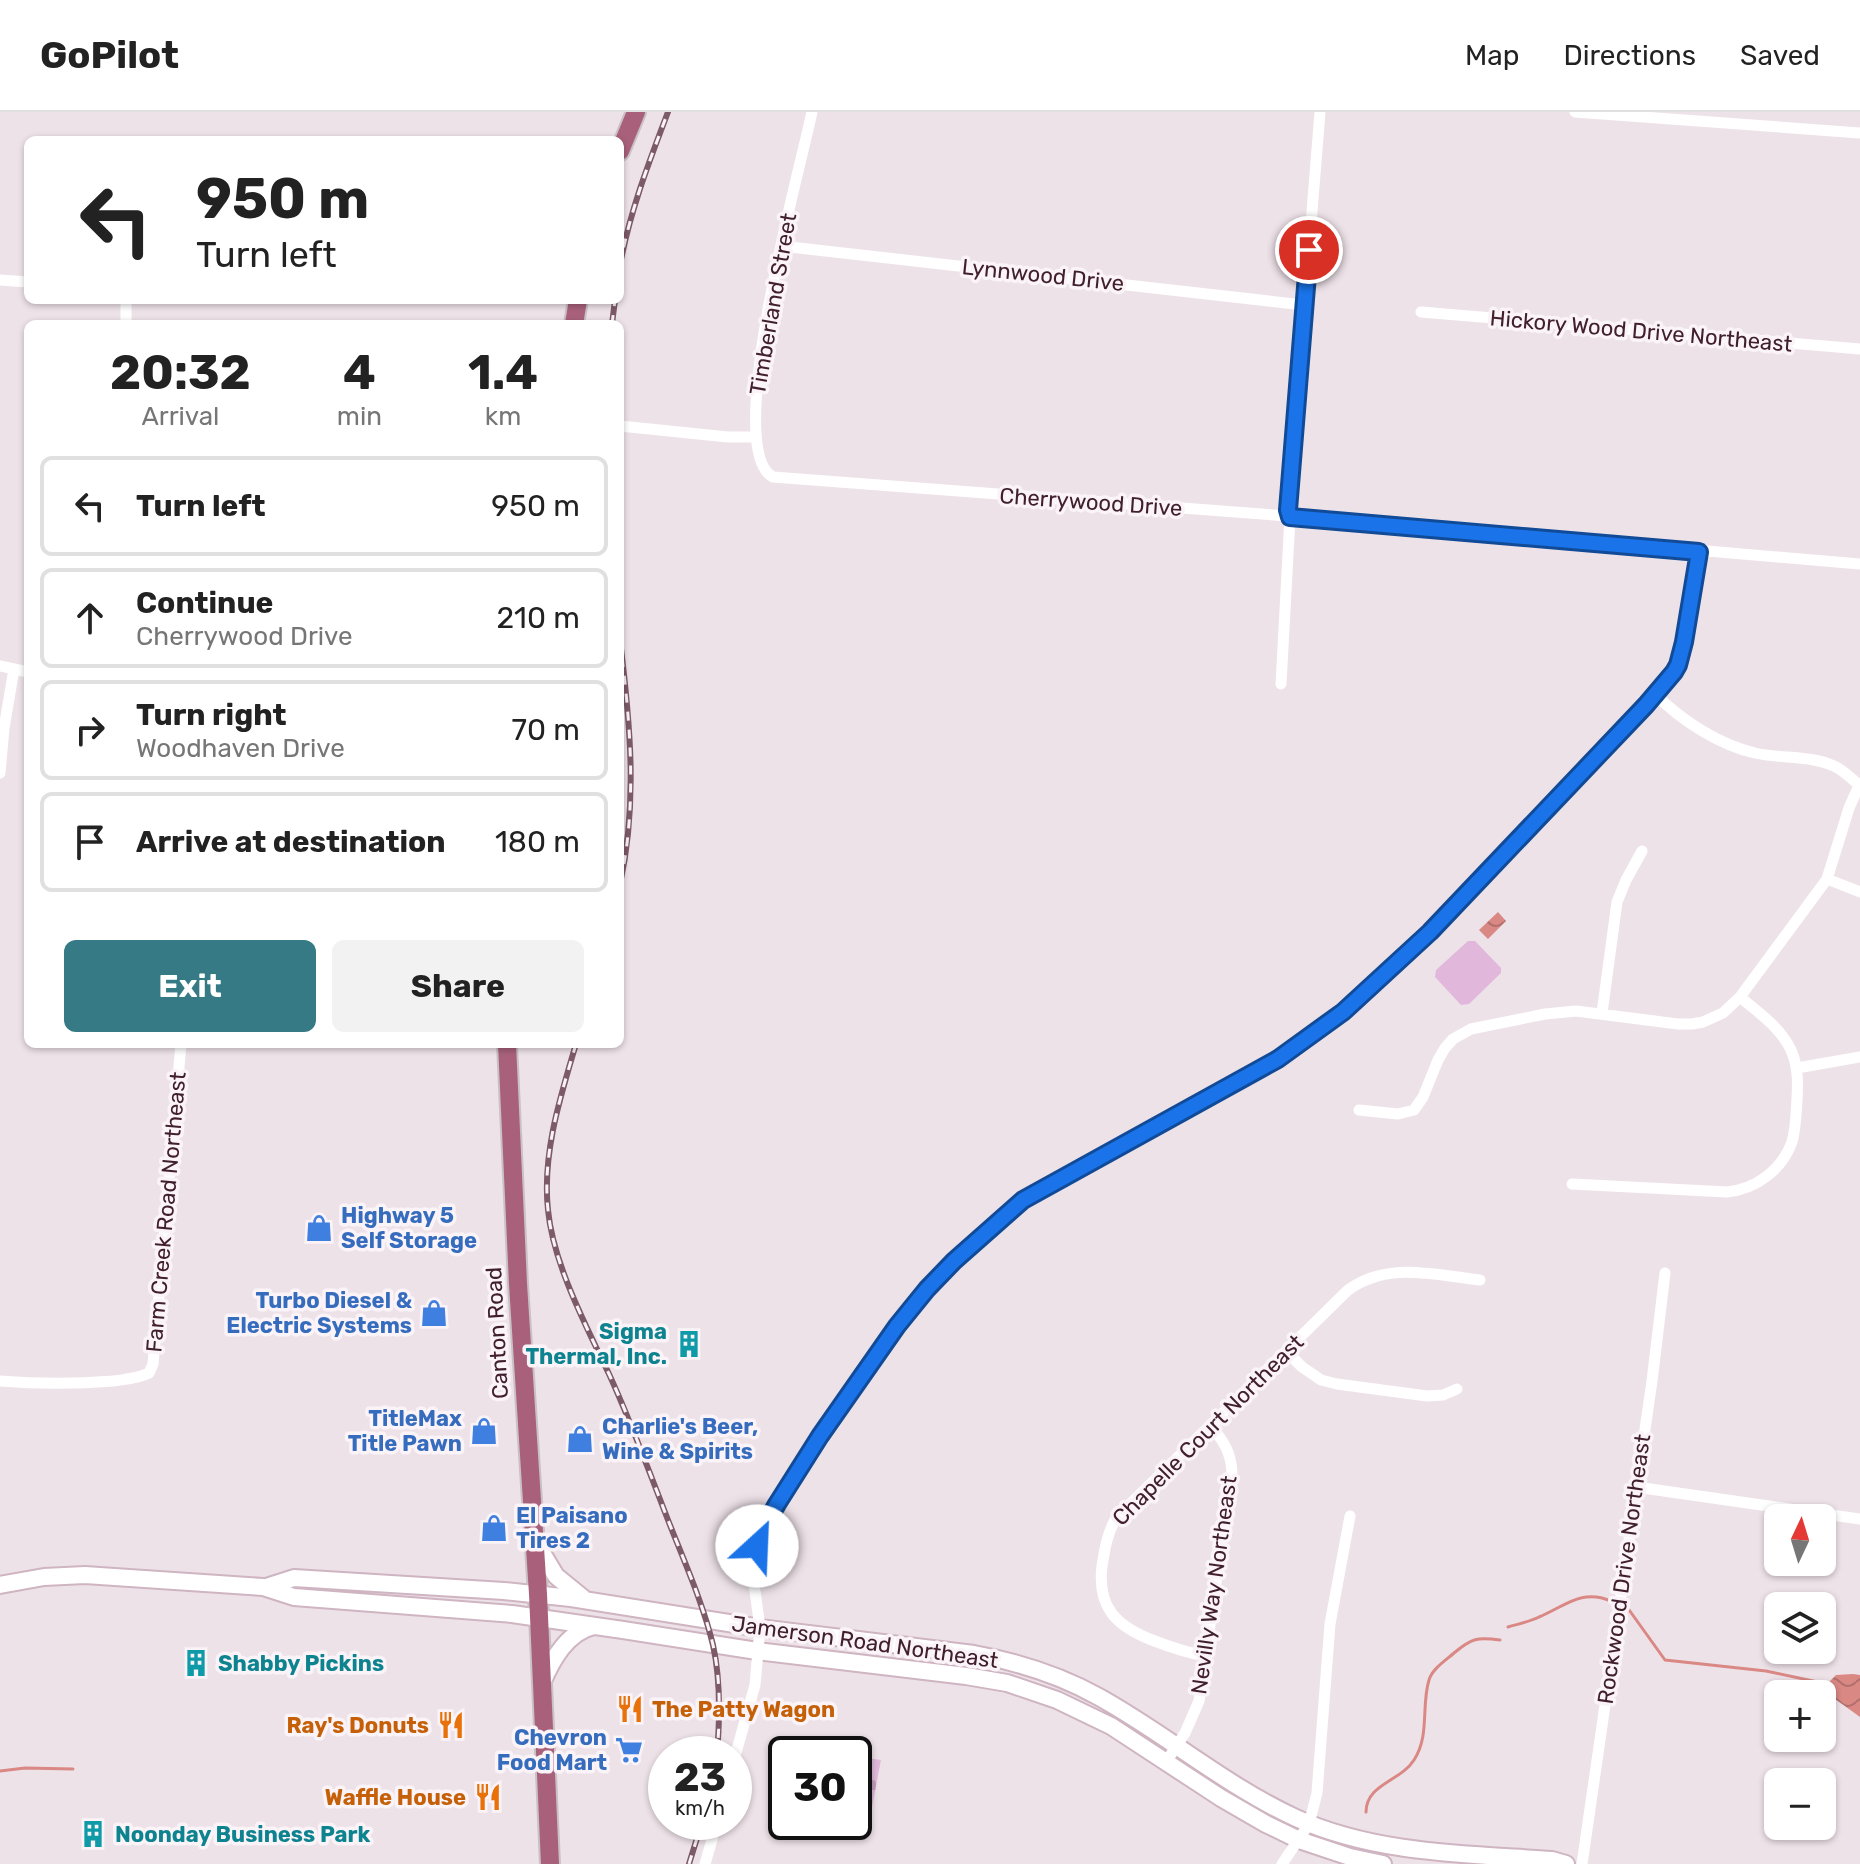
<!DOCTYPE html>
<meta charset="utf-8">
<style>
body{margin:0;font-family:Rubik,sans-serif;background:#f2f2f2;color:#222;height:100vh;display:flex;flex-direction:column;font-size:30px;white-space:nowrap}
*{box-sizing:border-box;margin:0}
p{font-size:26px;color:#767676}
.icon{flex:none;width:44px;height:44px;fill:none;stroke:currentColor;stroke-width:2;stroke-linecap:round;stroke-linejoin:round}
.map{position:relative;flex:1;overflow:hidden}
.sheet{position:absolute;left:24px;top:208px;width:600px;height:728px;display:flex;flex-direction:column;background:#fff;border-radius:12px;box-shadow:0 2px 6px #0004}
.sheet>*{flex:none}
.banner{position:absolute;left:24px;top:24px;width:600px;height:168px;border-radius:12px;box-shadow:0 2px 6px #0004;background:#fff;color:#222;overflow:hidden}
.needle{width:52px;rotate:4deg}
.controls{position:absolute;left:1764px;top:1392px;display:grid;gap:16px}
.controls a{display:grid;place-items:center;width:72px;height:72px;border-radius:12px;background:#fff;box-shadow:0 2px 6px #0004;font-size:40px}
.speed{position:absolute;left:648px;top:1624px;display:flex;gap:16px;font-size:40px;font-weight:700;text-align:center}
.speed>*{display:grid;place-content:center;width:104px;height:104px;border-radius:50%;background:#fff;box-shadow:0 2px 6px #0004;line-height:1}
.speed small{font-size:20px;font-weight:400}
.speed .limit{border:4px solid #111;border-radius:12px;background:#fff;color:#111}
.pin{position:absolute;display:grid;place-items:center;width:68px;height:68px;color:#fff;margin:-34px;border:4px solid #fff;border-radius:50%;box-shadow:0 2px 8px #0007}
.me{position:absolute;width:88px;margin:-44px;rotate:25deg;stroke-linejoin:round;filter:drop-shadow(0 0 6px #0008)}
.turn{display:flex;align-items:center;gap:28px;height:168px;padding:0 40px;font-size:36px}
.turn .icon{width:104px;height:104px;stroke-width:2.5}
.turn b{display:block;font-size:56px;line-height:68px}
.eta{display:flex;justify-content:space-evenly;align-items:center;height:136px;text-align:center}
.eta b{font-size:48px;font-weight:700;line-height:56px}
.primary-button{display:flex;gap:16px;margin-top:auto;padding:16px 40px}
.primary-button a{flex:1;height:92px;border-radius:12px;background:#367a85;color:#fff;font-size:32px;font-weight:700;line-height:92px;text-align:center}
.primary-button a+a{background:#f2f2f2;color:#222}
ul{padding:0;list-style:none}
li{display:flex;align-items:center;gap:24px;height:100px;margin:0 16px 12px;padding:0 24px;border:4px solid #e0e0e0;border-radius:12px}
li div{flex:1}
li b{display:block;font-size:30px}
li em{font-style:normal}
header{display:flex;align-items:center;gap:48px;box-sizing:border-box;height:112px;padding:0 40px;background:#fff;border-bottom:2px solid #e0e0e0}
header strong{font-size:38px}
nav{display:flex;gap:44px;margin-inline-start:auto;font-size:28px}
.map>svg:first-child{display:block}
.cemetery{fill:url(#cemetery-stones)}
.garden{fill:#e1b8db}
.water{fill:url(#water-waves)}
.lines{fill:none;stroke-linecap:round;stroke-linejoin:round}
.stream{stroke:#d98884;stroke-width:3}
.secondary-casing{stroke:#cfb4c1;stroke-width:20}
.primary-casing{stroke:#cac1c4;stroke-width:22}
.street{stroke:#fff;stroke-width:11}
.secondary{stroke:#fff;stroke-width:16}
.primary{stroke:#a9617b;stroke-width:18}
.rail-casing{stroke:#7d5a67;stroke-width:6}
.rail{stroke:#faf3f7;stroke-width:3;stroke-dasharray:9;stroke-linecap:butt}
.route-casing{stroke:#114b97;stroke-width:20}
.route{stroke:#1a73e8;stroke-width:14}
.labels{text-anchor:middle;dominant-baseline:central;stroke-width:7;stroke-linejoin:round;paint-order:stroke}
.street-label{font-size:22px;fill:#41202c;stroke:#faf3f7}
.shop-label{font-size:22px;font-weight:bold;fill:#366cbe;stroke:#faf3f7;text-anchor:start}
.culture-label{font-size:22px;font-weight:bold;fill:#0d838f;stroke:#faf3f7;text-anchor:start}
.food-label{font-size:22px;font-weight:bold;fill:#c56008;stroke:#faf3f7;text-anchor:end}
</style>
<header>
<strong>GoPilot</strong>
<nav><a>Map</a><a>Directions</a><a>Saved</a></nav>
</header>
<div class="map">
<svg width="1860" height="1752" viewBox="0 0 1860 1752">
<defs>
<pattern id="cemetery-stones" width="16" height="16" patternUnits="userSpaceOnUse" patternTransform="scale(2)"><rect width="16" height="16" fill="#e1b8db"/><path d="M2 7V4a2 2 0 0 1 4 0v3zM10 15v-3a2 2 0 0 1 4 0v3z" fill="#c29ebc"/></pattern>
<pattern id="water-waves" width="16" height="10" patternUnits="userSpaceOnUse" patternTransform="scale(2)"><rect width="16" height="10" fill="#d98884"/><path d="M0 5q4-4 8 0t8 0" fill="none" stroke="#b26f6c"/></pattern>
</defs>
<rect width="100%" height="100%" fill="#eee2e9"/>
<!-- cemetery -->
<path class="cemetery" d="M854,1644L881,1648L869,1711L854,1709Z"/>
<!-- garden -->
<path class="garden" d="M1468,829H1475L1501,856V861L1469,892L1461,893L1435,865L1436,858Z"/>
<!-- water -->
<path class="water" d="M1498,800L1506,809L1488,827L1479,818Z
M1853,1562L1860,1563V1605L1835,1587L1826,1573L1836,1563Z"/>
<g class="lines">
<!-- stream -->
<path class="stream" d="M1627,1495L1665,1548L1766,1559L1827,1572
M1508,1515C1518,1512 1529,1510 1539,1505C1564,1495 1581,1476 1611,1489
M0,1659L25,1656L73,1657
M1366,1700C1366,1672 1401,1669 1414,1648C1430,1624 1421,1593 1429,1568C1432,1557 1446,1548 1454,1541C1472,1526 1477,1525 1500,1528"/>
<!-- secondary casing -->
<g class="secondary-casing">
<path id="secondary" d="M535,1429L556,1464L583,1486
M0,1473L44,1465L85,1463L263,1475L294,1485L512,1502L623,1518L757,1539L966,1564L1007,1571L1057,1588L1111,1614L1221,1686L1266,1712L1299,1728L1350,1745L1383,1752
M266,1475L294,1466L504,1479L571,1486L760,1516L974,1542C1018,1550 1060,1563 1099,1585C1166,1622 1226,1674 1296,1706C1375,1742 1467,1742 1552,1748L1566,1752
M542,1571C552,1548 567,1520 594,1514"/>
</g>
<!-- primary casing -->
<g class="primary-casing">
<path id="primary" d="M620,39L636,0
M574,212L578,188
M507,932L518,1172L538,1482L550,1752"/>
</g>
<!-- street -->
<path class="street" d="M812,0C801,54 721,338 773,365L1393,412L1860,452
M1575,0L1860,21
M781,134L1304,193
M0,168L28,170
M1421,200L1860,237
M126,212V188
M620,314L728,325H755
M0,554L28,560
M1281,572L1290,405L1288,398L1320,0
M1655,582C1681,608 1719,633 1755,641C1781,647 1810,643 1834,654C1843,658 1851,666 1859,673
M0,661L4,616L14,557
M1827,767L1860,780
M1602,901L1617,790L1626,768L1642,739
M1797,956L1860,945
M1359,998L1398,1002L1414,998L1423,985L1438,948L1445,936L1453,927L1471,917L1545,902L1576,899L1678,912H1692L1703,910L1723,901L1740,885L1827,767L1849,696L1860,671
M1572,1072L1727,1080C1756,1077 1782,1058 1792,1030C1796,1016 1796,1001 1797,987C1798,969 1798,954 1791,938C1780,915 1759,901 1740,885
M1286,1239L1302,1255L1311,1261L1321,1268L1337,1272L1427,1284L1443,1283L1457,1277
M0,1269C38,1272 75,1272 113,1269C126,1267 137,1267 149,1261L153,1252L181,932
M1636,1375L1860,1407
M1206,1544C1188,1541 1170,1535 1152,1528C1116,1514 1097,1495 1102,1454C1105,1436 1107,1422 1116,1406L1348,1178C1388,1149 1434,1163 1480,1168
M734,1648L755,1573L760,1516L753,1464L757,1434L762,1418L820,1324L897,1214L927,1177L954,1149L1023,1088L1278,947L1343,900L1430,820L1568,676L1674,560L1684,530L1699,440
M1166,1650L1185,1621L1199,1589L1232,1360C1231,1340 1223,1328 1210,1313
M705,1752L717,1710
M1282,1752L1309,1712L1317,1681L1330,1512L1350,1404
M1582,1752L1652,1269L1665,1161"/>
<!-- secondary -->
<use href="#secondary" class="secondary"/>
<!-- primary -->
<use href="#primary" class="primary"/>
<!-- rail casing -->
<g class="rail-casing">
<path id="rail" d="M620,153C630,99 649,50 668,0
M612,212L615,188
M620,528C630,609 638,691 620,772
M576,932C560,986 542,1042 548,1098C553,1151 586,1214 609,1262C631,1310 649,1359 668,1408C684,1449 703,1491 713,1533C721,1569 720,1606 717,1642
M689,1752L702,1710"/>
</g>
<!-- rail -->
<use href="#rail" class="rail"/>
</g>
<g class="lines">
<!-- route casing -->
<g class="route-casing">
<path id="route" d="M757,1434L762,1418L777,1392L820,1324L897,1214L927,1177L954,1149L1023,1088L1278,947L1343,900L1430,820L1646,593L1674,560L1678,553L1684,530L1699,440L1290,405L1288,398L1309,138"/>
</g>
<!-- route -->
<use href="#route" class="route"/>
</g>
<!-- icons -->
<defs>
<g id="shop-bare" transform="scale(2.16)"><path d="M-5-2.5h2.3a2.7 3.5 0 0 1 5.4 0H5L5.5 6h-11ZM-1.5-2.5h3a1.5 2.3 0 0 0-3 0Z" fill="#3f7fe0" stroke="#faf3f7" stroke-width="2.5" paint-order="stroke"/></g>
<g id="building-bare" transform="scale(2.16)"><path d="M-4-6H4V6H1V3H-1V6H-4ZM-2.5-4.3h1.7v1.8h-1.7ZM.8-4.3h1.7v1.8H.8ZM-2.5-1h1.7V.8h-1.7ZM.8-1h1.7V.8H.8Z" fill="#0f9aa8" stroke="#faf3f7" stroke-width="2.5" paint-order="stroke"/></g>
<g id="restaurant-bare" transform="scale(2.16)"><path d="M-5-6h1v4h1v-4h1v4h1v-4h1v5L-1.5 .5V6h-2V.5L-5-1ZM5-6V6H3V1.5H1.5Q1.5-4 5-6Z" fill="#e8710a" stroke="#faf3f7" stroke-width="2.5" paint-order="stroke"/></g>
<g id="supermarket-bare" transform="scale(2.16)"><path d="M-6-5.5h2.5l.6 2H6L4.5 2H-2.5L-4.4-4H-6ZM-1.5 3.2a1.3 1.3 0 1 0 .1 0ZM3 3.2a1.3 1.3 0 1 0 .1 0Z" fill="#3f7fe0" stroke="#faf3f7" stroke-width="2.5" paint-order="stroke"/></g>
</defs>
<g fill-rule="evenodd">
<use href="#shop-bare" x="319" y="1116"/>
<use href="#shop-bare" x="434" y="1201"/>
<use href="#building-bare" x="689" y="1232"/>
<use href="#shop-bare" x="484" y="1319"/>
<use href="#shop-bare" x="580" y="1327"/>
<use href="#shop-bare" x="494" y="1416"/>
<use href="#building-bare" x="196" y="1551"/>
<use href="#restaurant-bare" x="630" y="1597"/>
<use href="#restaurant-bare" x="451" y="1613"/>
<use href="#supermarket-bare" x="629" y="1638"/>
<use href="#restaurant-bare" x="488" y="1685"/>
<use href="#building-bare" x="93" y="1722"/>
</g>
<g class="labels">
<!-- street labels -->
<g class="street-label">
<text transform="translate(1043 163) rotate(6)">Lynnwood Drive</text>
<text transform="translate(773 192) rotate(-80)">Timberland Street</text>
<text transform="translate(1641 219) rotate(5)">Hickory Wood Drive Northeast</text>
<text transform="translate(1091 390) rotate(4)">Cherrywood Drive</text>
<text transform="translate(166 1100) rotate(-85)">Farm Creek Road Northeast</text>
<text transform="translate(497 1221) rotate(-93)">Canton Road</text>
<text transform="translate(1208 1318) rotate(-45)">Chapelle Court Northeast</text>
<text transform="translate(1624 1457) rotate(-82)">Rockwood Drive Northeast</text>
<text transform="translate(1214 1473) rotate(-82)">Nevilly Way Northeast</text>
<text transform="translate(865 1530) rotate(8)">Jamerson Road Northeast</text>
</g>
<!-- shop labels -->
<g class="shop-label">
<text x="341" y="1103">Highway 5<tspan x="341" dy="25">Self Storage</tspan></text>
<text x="412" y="1188" text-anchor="end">Turbo Diesel &amp;<tspan x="412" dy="25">Electric Systems</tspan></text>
<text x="462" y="1306" text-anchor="end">TitleMax<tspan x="462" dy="25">Title Pawn</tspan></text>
<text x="602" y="1314">Charlie's Beer,<tspan x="602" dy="25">Wine &amp; Spirits</tspan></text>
<text x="516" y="1403">El Paisano<tspan x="516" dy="25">Tires 2</tspan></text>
<text x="607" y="1625" text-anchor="end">Chevron<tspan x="607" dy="25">Food Mart</tspan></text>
</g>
<!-- culture labels -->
<g class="culture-label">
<text x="667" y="1219" text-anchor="end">Sigma<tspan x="667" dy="25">Thermal, Inc.</tspan></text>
<text x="218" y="1551">Shabby Pickins</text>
<text x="115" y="1722">Noonday Business Park</text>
</g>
<!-- food labels -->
<g class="food-label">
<text x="652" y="1597" text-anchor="start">The Patty Wagon</text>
<text x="429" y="1613">Ray's Donuts</text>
<text x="466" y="1685">Waffle House</text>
</g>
</g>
</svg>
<div class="controls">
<a><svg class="needle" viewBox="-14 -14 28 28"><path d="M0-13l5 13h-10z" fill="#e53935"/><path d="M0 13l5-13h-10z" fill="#767676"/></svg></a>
<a><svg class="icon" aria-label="layers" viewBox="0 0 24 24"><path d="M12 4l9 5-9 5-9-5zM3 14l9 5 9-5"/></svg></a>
<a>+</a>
<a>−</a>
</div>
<div class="speed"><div>23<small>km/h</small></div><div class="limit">30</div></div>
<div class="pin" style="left:1309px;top:138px;background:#d93025"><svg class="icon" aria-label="arrive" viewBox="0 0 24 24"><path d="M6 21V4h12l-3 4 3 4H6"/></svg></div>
<svg class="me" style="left:757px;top:1434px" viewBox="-20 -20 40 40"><circle r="19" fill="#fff"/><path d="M0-13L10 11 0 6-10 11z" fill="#1a73e8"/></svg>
<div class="banner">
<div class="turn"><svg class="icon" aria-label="left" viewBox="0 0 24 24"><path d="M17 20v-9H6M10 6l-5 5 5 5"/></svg><div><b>950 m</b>Turn left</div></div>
</div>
<section class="sheet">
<div class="eta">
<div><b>20:32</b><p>Arrival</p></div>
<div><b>4</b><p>min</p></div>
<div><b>1.4</b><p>km</p></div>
</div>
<ul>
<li><svg class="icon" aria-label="left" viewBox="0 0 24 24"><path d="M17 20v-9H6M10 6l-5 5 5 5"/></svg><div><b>Turn left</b></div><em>950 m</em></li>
<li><svg class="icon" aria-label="ahead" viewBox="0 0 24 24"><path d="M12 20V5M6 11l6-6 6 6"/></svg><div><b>Continue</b><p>Cherrywood Drive</p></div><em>210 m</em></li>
<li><svg class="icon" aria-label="right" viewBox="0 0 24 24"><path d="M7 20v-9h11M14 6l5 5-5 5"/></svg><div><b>Turn right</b><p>Woodhaven Drive</p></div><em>70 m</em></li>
<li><svg class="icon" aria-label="arrive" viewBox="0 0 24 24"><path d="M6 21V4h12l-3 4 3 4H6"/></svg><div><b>Arrive at destination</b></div><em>180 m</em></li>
</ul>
<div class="primary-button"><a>Exit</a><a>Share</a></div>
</section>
</div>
